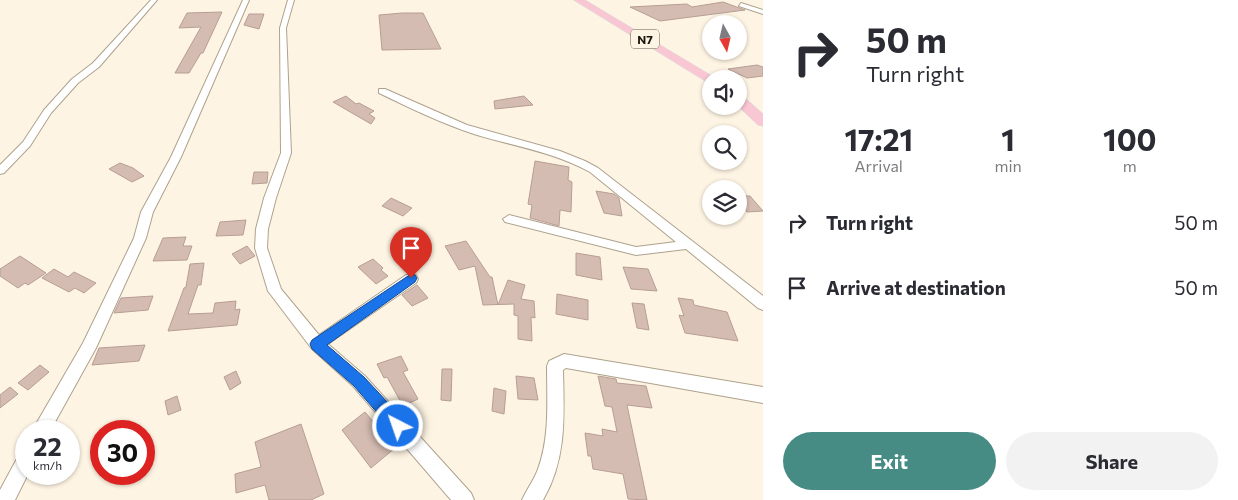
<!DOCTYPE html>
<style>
body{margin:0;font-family:Commissioner,sans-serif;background:#f2f2f3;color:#2b2b33;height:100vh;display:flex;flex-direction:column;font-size:19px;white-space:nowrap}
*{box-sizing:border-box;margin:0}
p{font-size:16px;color:#7c7c81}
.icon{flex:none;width:28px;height:28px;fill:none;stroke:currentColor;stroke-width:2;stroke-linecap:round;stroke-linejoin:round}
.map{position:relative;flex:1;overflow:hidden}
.details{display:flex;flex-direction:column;background:#fff;width:475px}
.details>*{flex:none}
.hud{background:#fff;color:#2b2b33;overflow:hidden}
.needle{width:32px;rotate:172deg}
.buttons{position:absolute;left:702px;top:15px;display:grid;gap:10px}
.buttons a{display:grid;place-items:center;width:45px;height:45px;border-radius:50%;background:#fff;box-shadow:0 1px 4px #0004;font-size:25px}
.speed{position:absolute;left:15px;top:420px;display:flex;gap:10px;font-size:25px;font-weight:700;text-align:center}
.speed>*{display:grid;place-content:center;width:65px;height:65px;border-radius:50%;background:#fff;box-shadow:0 1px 4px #0004;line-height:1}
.speed small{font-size:12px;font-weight:400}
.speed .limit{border:8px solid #d22;background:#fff;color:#111}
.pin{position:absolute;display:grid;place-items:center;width:42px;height:42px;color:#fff;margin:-51px -21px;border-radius:50% 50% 50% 0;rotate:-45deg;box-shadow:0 0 5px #0007}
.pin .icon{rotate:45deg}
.me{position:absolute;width:55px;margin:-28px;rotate:319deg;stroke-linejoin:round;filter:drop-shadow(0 0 4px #0008)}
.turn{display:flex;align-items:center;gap:18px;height:105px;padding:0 20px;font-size:22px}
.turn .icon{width:65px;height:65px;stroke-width:2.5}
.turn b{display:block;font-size:35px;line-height:42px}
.eta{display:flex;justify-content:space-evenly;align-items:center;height:85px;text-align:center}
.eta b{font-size:30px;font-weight:700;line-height:35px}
.cta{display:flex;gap:10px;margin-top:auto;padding:10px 20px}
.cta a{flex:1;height:58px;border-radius:30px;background:#478c84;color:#fff;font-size:20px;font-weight:700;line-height:58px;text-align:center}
.cta a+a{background:#f2f2f3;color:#2b2b33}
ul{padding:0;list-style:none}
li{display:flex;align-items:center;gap:15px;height:65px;padding:0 20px}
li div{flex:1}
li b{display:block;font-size:19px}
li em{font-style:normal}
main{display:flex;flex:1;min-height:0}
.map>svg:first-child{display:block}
.building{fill:#d5bcb2;stroke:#b79e95}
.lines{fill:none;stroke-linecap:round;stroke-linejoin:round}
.street-casing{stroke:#aea28e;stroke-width:2}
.primary-casing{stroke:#dadad8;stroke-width:1}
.street{fill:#fff;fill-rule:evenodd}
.primary{fill:#f8c7d3;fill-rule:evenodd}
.route{fill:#1a73e8;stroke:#114b97}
.labels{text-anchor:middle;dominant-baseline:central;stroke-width:4;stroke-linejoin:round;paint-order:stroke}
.shield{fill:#fef4e3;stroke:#5e584d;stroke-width:1}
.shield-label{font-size:12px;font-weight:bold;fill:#19150d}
</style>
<main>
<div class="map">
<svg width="763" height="500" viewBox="0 0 763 500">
<rect width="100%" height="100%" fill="#fef4e3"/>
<!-- building -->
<path class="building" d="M723,2L745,10L660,21L630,7L687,4L692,7Z
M222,12L203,53H201L189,73H175L201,27L179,28L187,13Z
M402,13H423L441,49L382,50L379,15Z
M249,14H264L259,29L244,25Z
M757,65L763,67V76L747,78L728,69Z
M346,96L356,104L359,103L374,111L369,114L375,118L371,124L333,102Z
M524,96L533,105L495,109L494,101Z
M535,161L569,167L568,180L572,182L571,212L560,210L559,226L530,218L532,205L528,204Z
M120,163L133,168L144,176L132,182L109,169Z
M254,172H268L267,183L252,184Z
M596,191L614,194L619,198L622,216L604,213Z
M739,196H750L763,211L747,212L739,203Z
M391,198L412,208L403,216L382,206Z
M246,220L243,235L216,236L220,222Z
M186,237L183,246H192L187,260L153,261L163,238Z
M466,241L490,277H492L498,305L508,280L525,285L521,299L534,301L535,318L531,317L532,341L518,339V316L514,315V304L483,305L475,266L459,270L445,246Z
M247,246L255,256L240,264L232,254Z
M576,253L600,257L602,280L576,275Z
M20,256L46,273L28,285L25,283L18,288L0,276V269Z
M373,259L383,268L381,270L388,276L376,284L358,267Z
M204,263L201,285H198L188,314L213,313L215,303L236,301L235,310L240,309L237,325L168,331L184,288L186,287L190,264Z
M623,267L648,269L657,291L631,289Z
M54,269L68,277L74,272L96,283L84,293L75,288L69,292L42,278Z
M417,285L428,298L412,306L402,295Z
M557,294L588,300V320L556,314Z
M153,296L148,310L114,313L121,298Z
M678,298L693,300L694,305L727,312L738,341L685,333L679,315L684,316Z
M632,303L644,304L649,330L637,328Z
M145,345L139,361L92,365L99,348Z
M401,356L408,370L403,372L418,399L403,406L387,377L384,378L377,364Z
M40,365L49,372L28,390L18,383Z
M442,369H452L451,401L441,400Z
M236,371L241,383L230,390L224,377Z
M516,376L534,378L538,400L518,399Z
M598,376L616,379L617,383L646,386L652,408L627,405L647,500L628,499L623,474L593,469L591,456H588L585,433L603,436L602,429L617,432L612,407L605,406Z
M10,387L18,394L0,408V395Z
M494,388L506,391L504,414L492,411Z
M177,396L181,410L168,415L165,401Z
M365,412L395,448L371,468L342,430Z
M301,424L324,494L311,500H269L265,485L236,493L235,474L261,467L255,442Z"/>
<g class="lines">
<!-- street casing -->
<g class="street-casing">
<path id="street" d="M151,0H157L99,67L78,83L51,113L30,146L4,173L0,174V165L23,142L44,110L72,79L93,63Z
M243,0H249L181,157L153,212L146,238L96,348L50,431H32L83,343L134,238L141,212L171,157Z
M288,0H294L286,28L291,153L276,198L268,229L267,248L281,289L319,335L406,275H416L418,279L416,283L328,344L365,376L471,493L474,500H451L353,386L312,349L268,291L255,248L256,229L264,198L281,153L280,28Z
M741,3L763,10V14L739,6Z
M379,89H385L467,125L560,151L585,161L598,168L763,296V310L758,308L686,249L636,255L505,222L503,219L509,215L636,247L676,242L590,172C554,152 513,146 474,134C441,123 410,108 379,93Z
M564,354L763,387V403L566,368L563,370C564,415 567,459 543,500H522C527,489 534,480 538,469C550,437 547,400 547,366L549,361Z
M26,450V474H28L15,500H0V490L20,453Z"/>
</g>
<!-- primary casing -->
<g class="primary-casing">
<path id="primary" d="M574,0H585L717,79H711V83L707,82Z
M739,96L744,97L763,114V126L758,125L738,106Z"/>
</g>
<!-- street -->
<use href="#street" class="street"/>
<!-- primary -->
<use href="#primary" class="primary"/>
</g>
<!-- route -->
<path class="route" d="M411,274L415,275L417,278L415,282L327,345L364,377L404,420L406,426L404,431L398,433L393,431L354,386L312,349L310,344L312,340Z"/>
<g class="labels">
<!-- shield labels -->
<rect class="shield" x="631" y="29.5" width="28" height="19" rx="4"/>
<g class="shield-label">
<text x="645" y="39">N7</text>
</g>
</g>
</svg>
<div class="buttons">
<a><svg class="needle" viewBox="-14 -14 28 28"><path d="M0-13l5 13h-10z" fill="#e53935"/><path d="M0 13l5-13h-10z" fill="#7c7c81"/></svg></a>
<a><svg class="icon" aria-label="sound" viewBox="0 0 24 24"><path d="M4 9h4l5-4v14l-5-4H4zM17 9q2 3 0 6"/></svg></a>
<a><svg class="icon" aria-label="search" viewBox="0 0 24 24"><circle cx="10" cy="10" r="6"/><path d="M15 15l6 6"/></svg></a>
<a><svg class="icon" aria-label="layers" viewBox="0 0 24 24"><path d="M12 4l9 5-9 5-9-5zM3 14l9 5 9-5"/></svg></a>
</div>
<div class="speed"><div>22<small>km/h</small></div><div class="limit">30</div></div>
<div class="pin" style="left:411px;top:278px;background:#d93025"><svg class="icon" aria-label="arrive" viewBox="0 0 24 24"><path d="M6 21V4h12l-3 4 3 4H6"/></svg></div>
<svg class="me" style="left:398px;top:426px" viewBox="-20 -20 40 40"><circle r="17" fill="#1a73e8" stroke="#fff" stroke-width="3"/><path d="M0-11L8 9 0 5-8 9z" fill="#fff"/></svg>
</div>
<section class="details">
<div class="hud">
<div class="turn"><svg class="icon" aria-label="right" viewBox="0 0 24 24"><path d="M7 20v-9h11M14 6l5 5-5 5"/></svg><div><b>50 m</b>Turn right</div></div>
</div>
<div class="eta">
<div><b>17:21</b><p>Arrival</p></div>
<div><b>1</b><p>min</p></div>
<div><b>100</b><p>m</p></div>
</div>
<ul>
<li><svg class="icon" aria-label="right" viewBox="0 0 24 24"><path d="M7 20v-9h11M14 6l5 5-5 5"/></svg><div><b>Turn right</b></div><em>50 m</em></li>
<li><svg class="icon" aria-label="arrive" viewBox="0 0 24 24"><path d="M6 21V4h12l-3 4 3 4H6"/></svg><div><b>Arrive at destination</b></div><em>50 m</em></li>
</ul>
<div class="cta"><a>Exit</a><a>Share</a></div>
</section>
</main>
